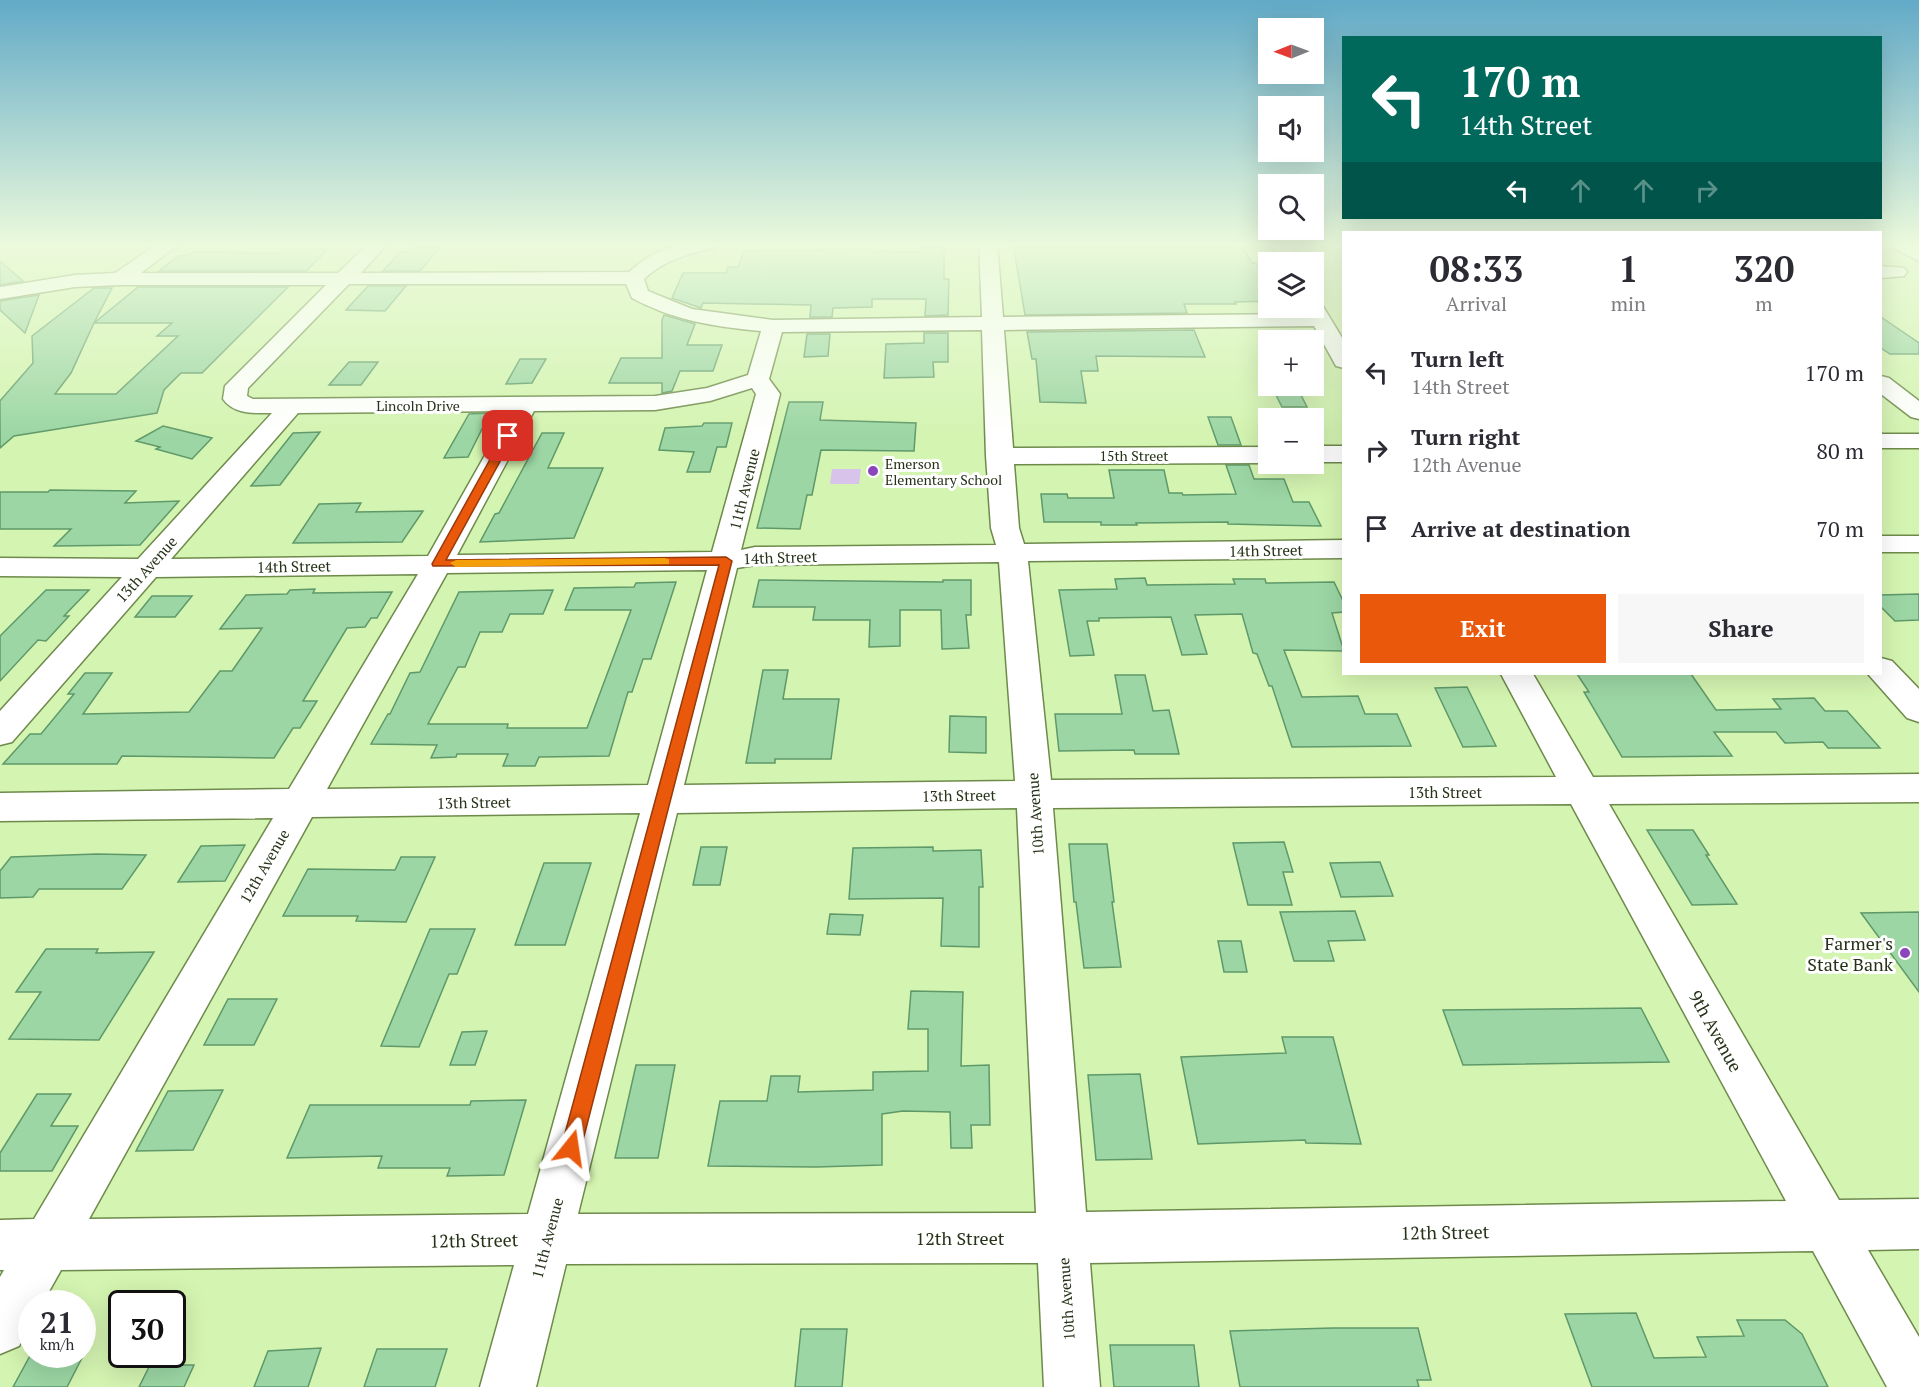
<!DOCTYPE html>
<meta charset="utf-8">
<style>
body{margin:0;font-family:"PT Serif",serif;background:#f7f7f7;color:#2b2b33;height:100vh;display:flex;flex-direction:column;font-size:22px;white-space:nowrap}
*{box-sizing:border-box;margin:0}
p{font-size:20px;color:#7c7c81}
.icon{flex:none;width:33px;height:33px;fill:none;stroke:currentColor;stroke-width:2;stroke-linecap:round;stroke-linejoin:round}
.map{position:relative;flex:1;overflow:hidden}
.sheet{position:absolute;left:1342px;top:231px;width:540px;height:444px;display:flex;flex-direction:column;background:#fff;border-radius:0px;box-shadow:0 6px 24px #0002}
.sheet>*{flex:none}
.hud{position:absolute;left:1342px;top:36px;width:540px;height:183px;border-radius:0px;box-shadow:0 6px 24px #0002;background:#00695c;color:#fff;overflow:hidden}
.needle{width:39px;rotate:269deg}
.buttons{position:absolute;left:1258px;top:18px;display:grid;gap:12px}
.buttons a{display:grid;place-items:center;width:66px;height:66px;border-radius:0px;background:#fff;box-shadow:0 6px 24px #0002;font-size:30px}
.speed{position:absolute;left:18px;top:1290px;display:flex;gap:12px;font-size:30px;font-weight:700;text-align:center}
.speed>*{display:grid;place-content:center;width:78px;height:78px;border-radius:50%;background:#fff;box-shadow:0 6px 24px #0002;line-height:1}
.speed small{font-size:15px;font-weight:400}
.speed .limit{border:3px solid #111;border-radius:9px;background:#fff;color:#111}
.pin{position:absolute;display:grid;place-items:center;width:51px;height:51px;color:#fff;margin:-26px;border-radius:12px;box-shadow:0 3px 9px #0006}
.me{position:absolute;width:66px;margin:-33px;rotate:15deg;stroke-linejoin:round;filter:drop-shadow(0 0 4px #0008)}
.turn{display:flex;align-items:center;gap:21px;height:126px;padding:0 18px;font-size:27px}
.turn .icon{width:78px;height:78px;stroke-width:2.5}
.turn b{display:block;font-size:42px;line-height:51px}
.lanes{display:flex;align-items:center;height:57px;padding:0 18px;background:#0003;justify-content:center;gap:30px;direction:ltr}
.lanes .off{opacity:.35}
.eta{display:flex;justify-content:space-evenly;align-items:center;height:102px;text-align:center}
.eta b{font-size:36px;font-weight:800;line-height:42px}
.action{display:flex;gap:12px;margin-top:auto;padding:12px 18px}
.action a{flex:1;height:69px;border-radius:0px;background:#ea580c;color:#fff;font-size:24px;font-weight:800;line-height:69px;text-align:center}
.action a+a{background:#f7f7f7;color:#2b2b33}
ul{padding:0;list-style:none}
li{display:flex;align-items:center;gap:18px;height:78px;padding:0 18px}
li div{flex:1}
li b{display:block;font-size:22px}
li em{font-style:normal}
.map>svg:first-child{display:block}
.green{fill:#d8c4eb}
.building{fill:#9cd6a4;stroke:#5f9969;stroke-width:1.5;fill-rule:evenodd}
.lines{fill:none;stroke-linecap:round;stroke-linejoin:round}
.minor-casing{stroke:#6e8a4b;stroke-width:3}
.major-casing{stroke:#6e8a4b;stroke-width:3}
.minor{fill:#fff;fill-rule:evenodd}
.major{fill:#fff;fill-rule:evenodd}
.route{fill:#ea580c;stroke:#983908;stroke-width:1.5}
.slow{fill:#f59e0b}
.poi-dot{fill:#8a46ba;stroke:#fff;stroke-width:2}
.labels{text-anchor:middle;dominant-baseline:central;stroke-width:6;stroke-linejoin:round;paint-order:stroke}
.far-street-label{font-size:14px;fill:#273319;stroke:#fff}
.far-poi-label{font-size:14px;fill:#273319;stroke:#fff;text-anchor:start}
.street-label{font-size:15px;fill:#273319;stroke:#fff}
.near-poi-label{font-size:18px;fill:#273319;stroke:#fff;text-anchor:end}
.near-street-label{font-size:18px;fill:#273319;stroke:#fff}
</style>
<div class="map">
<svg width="1919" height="1387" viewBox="0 0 1919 1387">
<rect width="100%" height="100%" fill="#d4f4b1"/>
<!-- green -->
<path class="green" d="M832,469H861L859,484H830Z"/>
<!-- building -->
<path class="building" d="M1063,243H1240L1252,263H1256L1269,285V301L1235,302L1236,304H1184L1187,313L1025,315L1013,244Z
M415,245H442L420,271H383L400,252H409Z
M922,246H944V279H949L948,315L925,316L926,299H872V307L833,308L832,317H810L811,305L703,303L701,308L672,298L683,273H726L728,267H738L744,251L870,249L869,251L922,252Z
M328,249L306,271H159L178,256L189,255L194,252L280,253L283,250Z
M0,261L23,281L0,285Z
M368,286H406L385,311L346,310Z
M138,287H288L202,373H181L164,390L157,413L14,436L0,448V401L33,363L32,336L94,288H112L94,323ZM94,323H172L157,336H178L116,394H55L71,373Z
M39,295L25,333L0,310V301Z
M664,315L695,324L687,345H722L713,371H680L672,391L662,393V383H609L621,358H662V320Z
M1881,317L1919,343V354H1890L1881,348Z
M1194,330L1205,357L1096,356L1098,371H1081L1086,403L1040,402L1036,359H1032L1027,332Z
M924,333H948V362H933L934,377L884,378L886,344L924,343Z
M807,334H830L828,356L804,357Z
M520,359H546L532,383L506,384Z
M349,362H378L361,385H329Z
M1272,387H1297L1307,407H1282Z
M789,402H823L820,420L916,423L914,451L821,450L812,495H807L800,529L757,528Z
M490,413L468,457L444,458L469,414Z
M1208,417H1231L1241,445H1218Z
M704,423H732L726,447H717L710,472H687L694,452L659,450L665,428L702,426Z
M163,426L212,438L192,459L156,449L160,447L136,441Z
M320,432L280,485L251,486L293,433Z
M542,433H564L548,468H603L574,538L480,542L495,514L499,513Z
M1226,465H1249L1254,479H1284L1293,502H1309L1321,526L1228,524V522L1136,523L1137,525H1101V522H1044L1041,494H1067L1068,498H1114L1109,470H1164L1169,493H1182L1183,495L1236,494Z
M50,490L136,491L125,503L179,501L140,545L54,546L71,529H0V492H48Z
M361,503L356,512L423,511L402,542L293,543L319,504Z
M1145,578L1147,585L1235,584L1233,579H1265L1266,583L1334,582L1344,603V612L1332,613L1344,651L1284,650L1302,697L1358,696L1365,714H1397L1411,746L1292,747L1272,686H1269L1257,654L1253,653L1242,614L1195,615L1207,654L1182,655L1171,617L1099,618V621H1087L1094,655L1070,656L1059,590L1117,589L1115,579Z
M759,580L943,582V580H971V615H966L969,648L942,649L941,610H900V646L869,647L870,620H813L815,607H753Z
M676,582L651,659H643L632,692H628L609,756L539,757L535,766H503L508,754H457L456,757L431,758L437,745L371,744L388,714H390L410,673L420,672L459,592L553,590L543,614H510L502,632H480L465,667H458L428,724H508L507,728H587L631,610H565L574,588L634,587L636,583Z
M315,589L313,593L392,592L377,618H371L365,627L347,628L303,701H317L300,728H293L274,758L122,756L117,764H3L30,734H41L74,694H68L85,673H112L83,714L189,712L220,671H232L262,628L220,629L246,595L287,594L290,590Z
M46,590H89L64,616H69L46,641L38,640L0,681V636Z
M1919,594V620L1895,621L1881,607V595Z
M152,596H192L175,617H135Z
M763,670H788L783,699H839L831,759H775V763H746Z
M1577,674H1691L1716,710L1781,709L1773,699L1814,698L1825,711H1847L1880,748H1828L1823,742L1785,743L1776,732H1714L1732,756L1622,757L1584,692H1589Z
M1115,675H1145L1153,711L1169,710L1179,754H1135L1134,750L1059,751L1055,714H1122Z
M1467,687L1496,746L1463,747L1435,688Z
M950,716L986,717V753L949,752Z
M1647,830H1693L1709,855H1706L1737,904L1692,905Z
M1284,842L1293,872H1283L1292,905H1248L1233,843Z
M1069,844H1107L1114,902H1112L1121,967L1084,968L1076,902H1074Z
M245,845L225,881L178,882L201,846Z
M701,847H727L720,885H693Z
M933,847V851L981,850L983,887H979V947L941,946L943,898L849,899L853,848Z
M97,854L146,855L122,889H39L33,897L0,898V871L11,857Z
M401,857H435L406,922L356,921L358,916H283L308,869L395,870Z
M1380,862L1393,896L1341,897L1330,863Z
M544,863H591L565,945H515Z
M1355,911L1365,940L1328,941L1334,961H1294L1280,912Z
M1919,912V992L1861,913Z
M830,914L863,915L860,935L827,934Z
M430,929H475L457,974H449L419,1047L381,1046Z
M1218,941H1241L1247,972H1224Z
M46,949H98L96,953L154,952L99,1040L9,1039L41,992H16Z
M911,991L963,992L961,1066L989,1065L990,1125H971L972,1148H951L950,1112L903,1111L882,1114V1165L816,1167L708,1166L720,1101H767L771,1076H800L798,1092L873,1090V1072L928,1071V1029H908Z
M228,999H277L254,1045H204Z
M1641,1008L1669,1062L1463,1065L1443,1010Z
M487,1031L475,1065H450L462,1032Z
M1282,1037H1333L1361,1144L1306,1143L1305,1140L1198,1144L1181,1057L1286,1053Z
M636,1065H675L658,1158H615Z
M1140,1074L1152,1159L1096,1160L1088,1075Z
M223,1090L193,1150L136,1151L168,1091Z
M37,1094H71L51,1126H78L52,1171H0V1153Z
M526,1100L504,1175L447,1176L450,1168H378L382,1156L287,1158L310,1105H470L471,1101Z
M1636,1313L1654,1358L1706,1357L1697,1337L1744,1336L1737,1320H1785L1802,1334L1828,1387H1592L1565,1314Z
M1333,1328H1418L1431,1380H1417L1419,1387H1240L1230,1331Z
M801,1329H847L842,1387H795Z
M1110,1345H1194L1199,1387H1114Z
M321,1348L308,1387H254L268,1351Z
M377,1349H447L435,1387H364Z
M31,1354H84L67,1387H13Z
M150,1365H194L184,1387H139Z"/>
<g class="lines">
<!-- minor casing -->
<g class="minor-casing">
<path id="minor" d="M159,243H180L141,273H338L369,243H388L361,273L629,272C657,246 682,243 718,243L716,247C689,254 665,259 644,279L648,291L692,309L773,320L982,317L979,243H997L1003,317L1307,314L1304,308H1314V301L1321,303L1344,341V368L1336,366L1314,326L1004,330L1013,448L1269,447V463L1014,464L1019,528L1024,544L1344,540V558L1028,561L1051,780L1556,777L1501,674H1533L1593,777L1919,774V802L1609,804L1839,1200L1919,1199V1249L1868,1250L1919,1337V1387H1887L1813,1251L1090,1263L1100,1387H1044L1038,1263L566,1264L536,1387H480L514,1265L61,1270L42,1304H32V1323L19,1346L0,1354V1277L4,1270H0V1220L34,1219L273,818L0,821V793L289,789L418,574L156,577L12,742L0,745V711L122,577L0,576V558L138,559L272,413C255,413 234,415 223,399L225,386L326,285H120L75,287L0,299V287L75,275L115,273ZM349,284H626L632,298C672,320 715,327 761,331L748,375L707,388L655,396L253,399L247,396L248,388ZM982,330L986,456L991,528L996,545L755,547L741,550L780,394L769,379L782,332ZM752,388L756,394L712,552L457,555L534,411L655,410L710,401ZM510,411L428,556L171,559L298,413ZM999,562L1015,781L684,785L737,568L755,565ZM707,570L648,785L327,789L447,573ZM1571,804L1786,1201L1086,1212L1053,808ZM1017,808L1036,1213L578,1214L677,813ZM640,813L528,1214L89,1219L312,817Z
M1270,243H1288L1300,262H1281Z
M1881,266L1904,268L1907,272L1904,276L1881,278Z
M1881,434H1919V448H1881Z
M1314,446H1344V462H1314Z
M1881,536H1919V552H1881Z
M1881,658L1892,661L1919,689V722L1907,718L1868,674H1881Z"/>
</g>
<!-- major casing -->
<g class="major-casing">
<path id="major" d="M1889,243H1911L1919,247V261L1891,247Z
M1881,376L1889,378L1919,401V419L1911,417L1881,394Z"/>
</g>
<!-- minor -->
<use href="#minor" class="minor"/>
<!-- major -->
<use href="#major" class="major"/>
</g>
<!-- sky -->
<linearGradient id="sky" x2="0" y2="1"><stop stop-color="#62aac7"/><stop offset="0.56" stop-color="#ecfadc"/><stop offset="1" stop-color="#ecfadc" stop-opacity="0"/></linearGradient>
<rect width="1919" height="437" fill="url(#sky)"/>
<!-- route -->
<path class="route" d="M508,433L514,436L446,560L726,557L732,561L581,1148L578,1155L571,1158L564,1155L561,1148L719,565L433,566L432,564L503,436Z"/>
<!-- slow -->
<path class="slow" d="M664,558L669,559V564L456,567L450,563L456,560Z"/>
<!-- markers -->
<g class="poi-dot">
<circle cx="873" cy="471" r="6"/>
<circle cx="1905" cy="953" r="6"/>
</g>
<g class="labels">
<!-- far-street labels -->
<g class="far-street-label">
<text x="418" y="405">Lincoln Drive</text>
<text x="1134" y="455">15th Street</text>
</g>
<!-- far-poi labels -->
<g class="far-poi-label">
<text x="885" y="463">Emerson<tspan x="885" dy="16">Elementary School</tspan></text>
</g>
<!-- street labels -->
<g class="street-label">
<text transform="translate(744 489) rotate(-76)">11th Avenue</text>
<text transform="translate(1266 550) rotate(-1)">14th Street</text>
<text transform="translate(780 557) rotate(-2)">14th Street</text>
<text transform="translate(294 566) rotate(-1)">14th Street</text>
<text transform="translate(146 569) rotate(-48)">13th Avenue</text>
<text x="1445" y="792">13th Street</text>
<text transform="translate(959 795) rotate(-1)">13th Street</text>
<text transform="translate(474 802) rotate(-1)">13th Street</text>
<text transform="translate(1035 814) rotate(-94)">10th Avenue</text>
<text transform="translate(264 866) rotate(-60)">12th Avenue</text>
<text transform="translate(547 1238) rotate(-75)">11th Avenue</text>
<text transform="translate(1066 1299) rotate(-94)">10th Avenue</text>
</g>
<!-- near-poi labels -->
<g class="near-poi-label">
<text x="1893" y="943">Farmer's<tspan x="1893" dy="21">State Bank</tspan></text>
</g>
<!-- near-street labels -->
<g class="near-street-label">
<text transform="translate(1716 1031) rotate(61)">9th Avenue</text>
<text transform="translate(1445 1232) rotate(-1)">12th Street</text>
<text x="960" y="1238">12th Street</text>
<text transform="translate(474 1240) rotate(-1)">12th Street</text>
</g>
</g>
</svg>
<div class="buttons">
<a><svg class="needle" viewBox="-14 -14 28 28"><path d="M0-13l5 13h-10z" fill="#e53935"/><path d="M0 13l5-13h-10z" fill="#7c7c81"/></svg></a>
<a><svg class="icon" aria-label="sound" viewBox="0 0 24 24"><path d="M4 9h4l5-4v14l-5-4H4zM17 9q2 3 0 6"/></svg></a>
<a><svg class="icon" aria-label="search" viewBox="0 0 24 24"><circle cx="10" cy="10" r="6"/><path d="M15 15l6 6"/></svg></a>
<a><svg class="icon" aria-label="layers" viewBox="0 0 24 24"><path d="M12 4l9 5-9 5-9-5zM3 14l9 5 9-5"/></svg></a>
<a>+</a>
<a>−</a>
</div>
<div class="speed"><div>21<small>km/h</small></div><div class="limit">30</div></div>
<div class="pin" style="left:508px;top:436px;background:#d93025"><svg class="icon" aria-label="arrive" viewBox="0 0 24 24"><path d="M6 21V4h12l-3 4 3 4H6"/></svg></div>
<svg class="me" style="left:571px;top:1148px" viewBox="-20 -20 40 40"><path d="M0-17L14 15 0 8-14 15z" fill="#ea580c" stroke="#fff" stroke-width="4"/></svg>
<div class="hud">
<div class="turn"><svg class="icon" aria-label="left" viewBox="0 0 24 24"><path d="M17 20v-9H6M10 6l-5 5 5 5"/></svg><div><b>170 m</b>14th Street</div></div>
<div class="lanes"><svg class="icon" aria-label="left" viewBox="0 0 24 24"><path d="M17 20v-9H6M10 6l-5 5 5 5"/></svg><svg class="icon off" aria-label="ahead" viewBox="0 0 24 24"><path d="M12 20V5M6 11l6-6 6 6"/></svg><svg class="icon off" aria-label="ahead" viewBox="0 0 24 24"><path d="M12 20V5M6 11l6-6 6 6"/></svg><svg class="icon off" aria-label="right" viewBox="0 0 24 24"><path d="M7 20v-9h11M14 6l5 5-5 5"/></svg></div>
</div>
<section class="sheet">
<div class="eta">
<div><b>08:33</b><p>Arrival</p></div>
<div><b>1</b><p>min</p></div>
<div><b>320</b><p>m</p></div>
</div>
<ul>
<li><svg class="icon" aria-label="left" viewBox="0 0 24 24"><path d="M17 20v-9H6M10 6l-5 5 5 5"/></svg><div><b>Turn left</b><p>14th Street</p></div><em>170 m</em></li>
<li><svg class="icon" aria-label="right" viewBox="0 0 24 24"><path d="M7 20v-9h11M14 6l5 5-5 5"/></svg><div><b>Turn right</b><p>12th Avenue</p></div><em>80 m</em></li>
<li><svg class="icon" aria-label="arrive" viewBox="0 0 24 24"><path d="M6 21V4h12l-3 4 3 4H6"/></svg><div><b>Arrive at destination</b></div><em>70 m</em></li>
</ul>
<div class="action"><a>Exit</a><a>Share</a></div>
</section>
</div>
